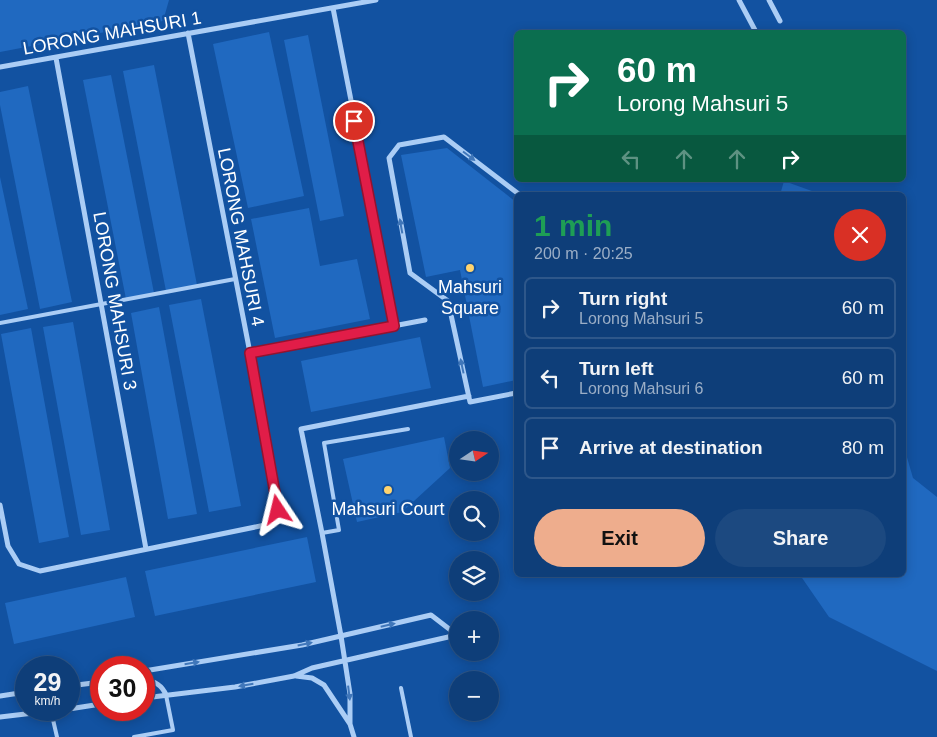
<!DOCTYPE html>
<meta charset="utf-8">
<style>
body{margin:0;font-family:Arial,sans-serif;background:#1c4980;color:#f1f3f6;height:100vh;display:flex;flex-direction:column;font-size:19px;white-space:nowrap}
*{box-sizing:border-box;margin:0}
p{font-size:16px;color:#9baec6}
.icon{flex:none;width:28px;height:28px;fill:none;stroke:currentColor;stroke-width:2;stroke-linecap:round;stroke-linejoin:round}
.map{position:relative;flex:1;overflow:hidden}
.side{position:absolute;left:514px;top:192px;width:392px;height:385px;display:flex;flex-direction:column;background:#0e3e79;border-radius:8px;box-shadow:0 2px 12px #0003,0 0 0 1px #2e578a}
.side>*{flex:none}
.banner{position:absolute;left:514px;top:30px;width:392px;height:152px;border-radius:8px;box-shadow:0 2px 12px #0003,0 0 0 1px #2e578a;background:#0b6e4f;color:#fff;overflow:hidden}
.needle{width:32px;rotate:77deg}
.fabs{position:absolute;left:449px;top:431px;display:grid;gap:10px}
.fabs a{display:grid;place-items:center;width:50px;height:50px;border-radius:50%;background:#0e3e79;box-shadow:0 2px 12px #0003,0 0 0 1px #2e578a;font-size:25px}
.speed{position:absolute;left:15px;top:656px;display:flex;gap:10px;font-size:25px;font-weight:700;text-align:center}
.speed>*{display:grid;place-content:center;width:65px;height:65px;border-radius:50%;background:#0e3e79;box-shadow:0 2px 12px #0003,0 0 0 1px #2e578a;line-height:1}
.speed small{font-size:12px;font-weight:400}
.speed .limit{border:8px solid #d22;background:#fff;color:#111}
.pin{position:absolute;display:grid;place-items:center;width:42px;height:42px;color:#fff;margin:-21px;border:2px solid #fff;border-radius:50%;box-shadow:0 1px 5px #0007}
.me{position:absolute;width:55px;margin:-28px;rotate:350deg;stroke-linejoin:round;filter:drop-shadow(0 0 4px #0008)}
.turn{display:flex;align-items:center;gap:18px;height:105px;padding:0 20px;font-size:22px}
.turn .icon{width:65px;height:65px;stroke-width:2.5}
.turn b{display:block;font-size:35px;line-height:42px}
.lanes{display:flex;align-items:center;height:48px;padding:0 20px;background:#0003;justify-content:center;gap:25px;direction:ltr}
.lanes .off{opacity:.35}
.round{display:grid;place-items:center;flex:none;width:52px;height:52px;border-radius:26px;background:#1c4980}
.overview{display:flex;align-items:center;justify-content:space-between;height:85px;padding:0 20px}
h1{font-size:30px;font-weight:700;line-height:38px;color:#1e9e55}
.action{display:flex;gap:10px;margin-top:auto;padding:10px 20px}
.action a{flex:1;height:58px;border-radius:30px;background:#eead8d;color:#111;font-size:20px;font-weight:700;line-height:58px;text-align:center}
.action a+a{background:#1c4980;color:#f1f3f6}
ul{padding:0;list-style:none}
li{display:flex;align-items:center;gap:15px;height:62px;margin:0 10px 8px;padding:0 10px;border:2px solid #2e578a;border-radius:8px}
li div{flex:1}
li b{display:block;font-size:19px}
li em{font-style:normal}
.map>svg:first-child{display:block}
.building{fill:#2069c0}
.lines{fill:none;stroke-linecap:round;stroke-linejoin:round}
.lane{stroke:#abcdf5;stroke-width:4}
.street{stroke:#abcdf5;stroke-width:5}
.oneway{fill:#4077ba}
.route-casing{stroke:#92132f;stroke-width:12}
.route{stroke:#e11d48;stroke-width:9}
.poi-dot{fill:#ffd46f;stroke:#1252a1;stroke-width:2}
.labels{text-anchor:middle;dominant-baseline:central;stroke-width:5;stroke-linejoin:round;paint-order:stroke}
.street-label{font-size:18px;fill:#fff;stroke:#1252a1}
.poi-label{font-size:18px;fill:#fff;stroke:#1252a1}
</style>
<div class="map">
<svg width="937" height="737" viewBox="0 0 937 737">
<rect width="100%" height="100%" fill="#1252a1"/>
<!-- building -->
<path class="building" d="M0,0H169L163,21L0,52Z
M269,32L304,196L248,208L213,44Z
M308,35L344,216L320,221L284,40Z
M154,65L197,285L166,291L123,71Z
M111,75L154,293L126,299L83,80Z
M28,86L72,302L40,309L0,105V92Z
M447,148L516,202V380L483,387L460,270L426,277L401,155Z
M0,177L28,309L0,315Z
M784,181L823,195H780Z
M309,208L320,266L357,259L370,319L275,338L251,219Z
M201,299L241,506L209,512L169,305Z
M159,307L197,514L168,519L131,313Z
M73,322L110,530L81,535L43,327Z
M31,328L69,537L39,543L1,334Z
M420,337L431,388L311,412L301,361Z
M444,437L450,468L402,512L357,522L343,459Z
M904,447L913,478L937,497V671L829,617L800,575H904Z
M307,537L316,582L155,616L145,571Z
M126,577L135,617L14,644L5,603Z"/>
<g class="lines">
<!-- lane -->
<path class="lane" d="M0,323L235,279
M322,533L339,530L324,443L408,429
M401,688L411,737
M51,711L57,737
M134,737L173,730L166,695"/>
<!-- street -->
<path class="street" d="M739,0L756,32
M769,0L780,21
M333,8L395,326
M56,58L146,549
M0,67L376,0
M250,353L425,320
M516,393L470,402L448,301L410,273L389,158L399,145L444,137L520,195
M0,505L8,546L19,564L40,571L270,524L278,510L250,353L188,33
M144,671L302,645L431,615L457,635
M296,676L312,678L324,685L350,724
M144,680C155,681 162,685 166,695
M69,686L101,682
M0,696L26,692
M144,698L235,687L294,676L312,668L457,635
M69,709L101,704
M0,717L59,710
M354,737L350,724V694L341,636L322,533L301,429L469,396"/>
</g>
<!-- one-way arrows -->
<defs><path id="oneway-solid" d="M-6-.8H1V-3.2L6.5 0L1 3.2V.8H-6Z" transform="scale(1.25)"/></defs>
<g class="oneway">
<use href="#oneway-solid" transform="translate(469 156) rotate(37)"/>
<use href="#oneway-solid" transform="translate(401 226) rotate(-100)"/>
<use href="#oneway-solid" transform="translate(462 366) rotate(-102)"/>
<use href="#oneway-solid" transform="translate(388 625) rotate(-13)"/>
<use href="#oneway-solid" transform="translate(305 644) rotate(-12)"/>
<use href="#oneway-solid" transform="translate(192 663) rotate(-9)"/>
<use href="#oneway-solid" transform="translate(246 685) rotate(170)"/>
<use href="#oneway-solid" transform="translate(349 693) rotate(83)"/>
</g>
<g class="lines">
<!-- route casing -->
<g class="route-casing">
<path id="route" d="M278,510L250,353L394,326L354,121"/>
</g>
<!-- route -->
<use href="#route" class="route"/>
</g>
<!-- markers -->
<g class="poi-dot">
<circle cx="470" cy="268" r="5"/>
<circle cx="388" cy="490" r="5"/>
</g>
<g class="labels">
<!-- street labels -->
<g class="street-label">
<text transform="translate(112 33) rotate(-10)">LORONG MAHSURI 1</text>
<text transform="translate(241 237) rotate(79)">LORONG MAHSURI 4</text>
<text transform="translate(115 301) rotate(80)">LORONG MAHSURI 3</text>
</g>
<!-- poi labels -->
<g class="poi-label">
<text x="470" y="287">Mahsuri<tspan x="470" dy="21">Square</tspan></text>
<text x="388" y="509">Mahsuri Court</text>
</g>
</g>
</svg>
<div class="fabs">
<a><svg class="needle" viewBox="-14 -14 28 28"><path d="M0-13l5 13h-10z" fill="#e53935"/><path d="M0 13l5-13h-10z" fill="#9baec6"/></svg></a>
<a><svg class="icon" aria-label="search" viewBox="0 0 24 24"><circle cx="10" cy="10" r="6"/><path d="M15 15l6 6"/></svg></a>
<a><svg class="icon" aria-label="layers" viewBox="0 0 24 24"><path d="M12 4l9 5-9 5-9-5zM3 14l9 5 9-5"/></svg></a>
<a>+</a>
<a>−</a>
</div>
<div class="speed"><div>29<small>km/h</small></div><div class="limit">30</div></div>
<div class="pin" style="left:354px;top:121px;background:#d93025"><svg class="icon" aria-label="arrive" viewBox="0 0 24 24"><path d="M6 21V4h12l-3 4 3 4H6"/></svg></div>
<svg class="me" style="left:278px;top:510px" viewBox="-20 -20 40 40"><path d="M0-17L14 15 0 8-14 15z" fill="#e11d48" stroke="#fff" stroke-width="4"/></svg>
<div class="banner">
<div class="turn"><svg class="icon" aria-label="right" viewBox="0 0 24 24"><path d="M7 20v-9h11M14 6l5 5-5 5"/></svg><div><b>60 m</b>Lorong Mahsuri 5</div></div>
<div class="lanes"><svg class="icon off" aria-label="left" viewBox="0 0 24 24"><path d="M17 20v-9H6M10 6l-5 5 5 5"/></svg><svg class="icon off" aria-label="ahead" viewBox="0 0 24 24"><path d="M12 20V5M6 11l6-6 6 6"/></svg><svg class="icon off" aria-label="ahead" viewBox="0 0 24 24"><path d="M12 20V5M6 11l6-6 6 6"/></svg><svg class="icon" aria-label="right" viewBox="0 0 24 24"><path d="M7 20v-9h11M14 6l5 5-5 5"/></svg></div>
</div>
<section class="side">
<div class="overview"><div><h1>1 min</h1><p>200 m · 20:25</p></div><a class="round" style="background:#d93025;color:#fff"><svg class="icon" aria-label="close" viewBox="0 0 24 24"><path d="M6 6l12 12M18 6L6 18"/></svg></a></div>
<ul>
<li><svg class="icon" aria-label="right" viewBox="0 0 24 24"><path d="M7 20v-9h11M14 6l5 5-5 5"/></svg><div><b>Turn right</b><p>Lorong Mahsuri 5</p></div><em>60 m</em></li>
<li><svg class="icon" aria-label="left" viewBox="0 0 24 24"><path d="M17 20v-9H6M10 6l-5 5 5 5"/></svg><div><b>Turn left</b><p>Lorong Mahsuri 6</p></div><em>60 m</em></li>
<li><svg class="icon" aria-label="arrive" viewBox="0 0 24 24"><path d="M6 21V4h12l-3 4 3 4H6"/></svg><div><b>Arrive at destination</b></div><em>80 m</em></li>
</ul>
<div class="action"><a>Exit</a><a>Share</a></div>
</section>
</div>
